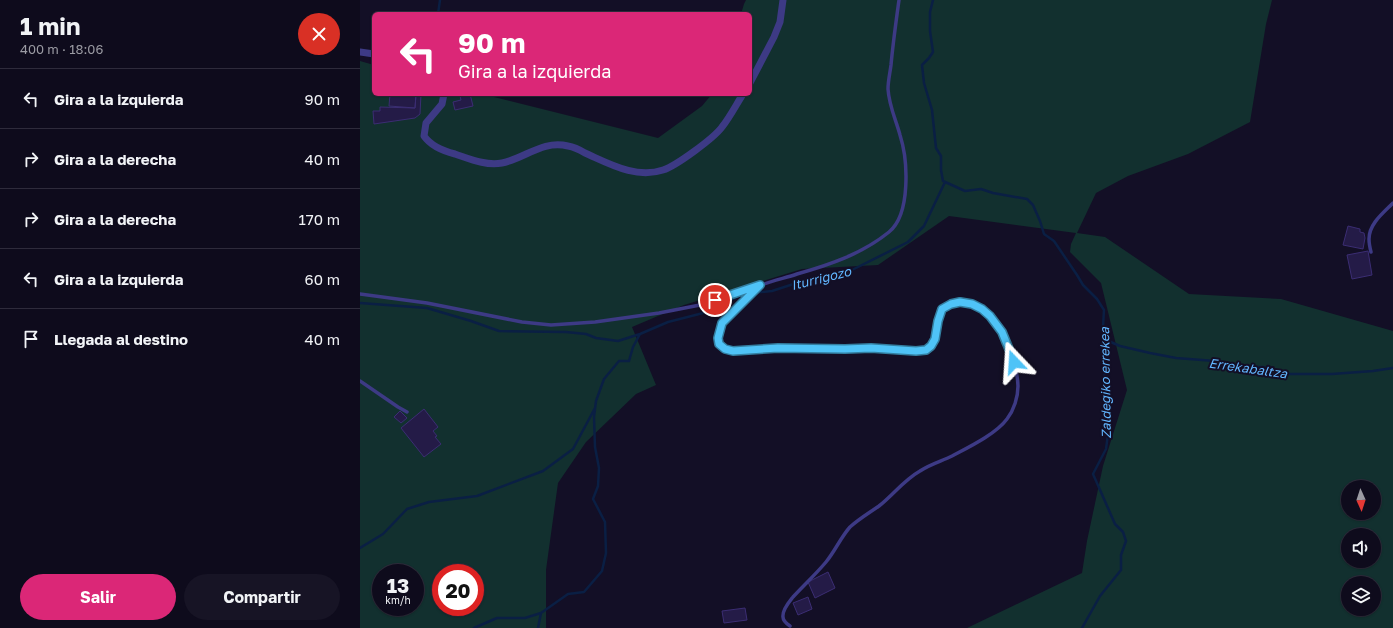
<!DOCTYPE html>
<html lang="es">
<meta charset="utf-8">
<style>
body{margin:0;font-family:"Golos Text",sans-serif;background:#171425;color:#f1f3f6;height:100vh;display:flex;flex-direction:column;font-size:15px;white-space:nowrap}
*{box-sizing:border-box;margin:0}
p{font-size:13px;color:#9b9ba3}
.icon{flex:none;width:22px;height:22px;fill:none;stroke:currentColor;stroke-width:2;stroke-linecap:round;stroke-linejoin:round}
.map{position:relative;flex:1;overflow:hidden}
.details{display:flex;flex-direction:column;background:#0e0b1c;width:360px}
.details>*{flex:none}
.hud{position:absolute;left:12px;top:12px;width:380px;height:84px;border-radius:6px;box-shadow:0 1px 3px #0004,0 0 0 1px #2e2b3b;background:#db2777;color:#fff;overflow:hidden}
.needle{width:26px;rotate:177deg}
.controls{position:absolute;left:981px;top:480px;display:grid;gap:8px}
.controls a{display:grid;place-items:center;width:40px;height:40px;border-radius:50%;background:#0e0b1c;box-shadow:0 1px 3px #0004,0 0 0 1px #2e2b3b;font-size:20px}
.speed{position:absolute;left:12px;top:564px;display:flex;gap:8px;font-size:20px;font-weight:700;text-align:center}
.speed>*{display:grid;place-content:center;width:52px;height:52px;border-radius:50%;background:#0e0b1c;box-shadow:0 1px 3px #0004,0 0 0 1px #2e2b3b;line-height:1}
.speed small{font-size:10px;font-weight:400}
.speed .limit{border:6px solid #d22;background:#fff;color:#111}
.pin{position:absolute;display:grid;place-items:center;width:34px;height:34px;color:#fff;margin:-17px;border:2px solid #fff;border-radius:50%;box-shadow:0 1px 4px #0007}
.me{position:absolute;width:44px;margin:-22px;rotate:340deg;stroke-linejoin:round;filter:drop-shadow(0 0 3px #0008)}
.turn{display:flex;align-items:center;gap:14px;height:84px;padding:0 20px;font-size:18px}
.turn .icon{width:52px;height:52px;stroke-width:2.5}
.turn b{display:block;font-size:28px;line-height:34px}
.round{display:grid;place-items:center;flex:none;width:42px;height:42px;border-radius:21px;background:#171425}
.summary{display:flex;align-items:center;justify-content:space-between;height:68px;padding:0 20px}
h1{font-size:24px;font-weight:700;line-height:30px}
.button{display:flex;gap:8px;margin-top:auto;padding:8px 20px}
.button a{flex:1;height:46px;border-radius:24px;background:#db2777;color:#fff;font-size:16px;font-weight:700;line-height:46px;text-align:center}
.button a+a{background:#171425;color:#f1f3f6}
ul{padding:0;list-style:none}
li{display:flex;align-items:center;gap:12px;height:60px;padding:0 20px;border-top:1px solid #2e2b3b}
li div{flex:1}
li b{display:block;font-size:15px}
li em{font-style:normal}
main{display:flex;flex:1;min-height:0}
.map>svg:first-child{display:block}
.green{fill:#12302f;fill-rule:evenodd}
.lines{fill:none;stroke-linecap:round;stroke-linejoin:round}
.stream{stroke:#0a1f44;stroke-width:2.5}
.building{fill:#241b47;stroke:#3b2d73}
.service{stroke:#3d3a85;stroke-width:3.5}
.minor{stroke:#3d3a85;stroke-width:7}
.route-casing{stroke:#337fa1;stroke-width:10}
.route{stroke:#4fc3f7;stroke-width:7}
.labels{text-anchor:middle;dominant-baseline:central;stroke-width:4;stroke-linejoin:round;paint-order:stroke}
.water-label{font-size:13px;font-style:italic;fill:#62b6ff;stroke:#130f26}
</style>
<main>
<section class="details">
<div class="summary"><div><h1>1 min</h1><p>400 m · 18:06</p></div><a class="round" style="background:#d93025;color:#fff"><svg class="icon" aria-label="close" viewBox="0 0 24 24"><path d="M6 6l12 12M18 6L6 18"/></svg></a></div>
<ul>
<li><svg class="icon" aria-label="left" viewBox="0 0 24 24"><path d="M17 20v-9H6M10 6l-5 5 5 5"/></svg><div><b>Gira a la izquierda</b></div><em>90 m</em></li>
<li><svg class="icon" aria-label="right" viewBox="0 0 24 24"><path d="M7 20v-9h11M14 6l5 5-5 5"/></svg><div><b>Gira a la derecha</b></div><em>40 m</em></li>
<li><svg class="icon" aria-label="right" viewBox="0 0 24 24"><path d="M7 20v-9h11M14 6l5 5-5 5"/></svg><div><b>Gira a la derecha</b></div><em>170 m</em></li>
<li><svg class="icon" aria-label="left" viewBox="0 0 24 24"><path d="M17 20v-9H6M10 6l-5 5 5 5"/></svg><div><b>Gira a la izquierda</b></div><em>60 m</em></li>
<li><svg class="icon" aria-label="arrive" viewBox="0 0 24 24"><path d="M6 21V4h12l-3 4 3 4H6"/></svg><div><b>Llegada al destino</b></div><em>40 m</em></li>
</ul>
<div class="button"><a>Salir</a><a>Compartir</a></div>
</section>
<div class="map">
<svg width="1033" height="628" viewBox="0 0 1033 628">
<rect width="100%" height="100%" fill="#130f26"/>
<!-- green -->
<path class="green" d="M386,0H912L906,24L890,122L828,154L768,176L736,193L717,233L745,237L829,294L921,299L1033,331V628H607L722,573L727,541L743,466L767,390L741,283L710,252L711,244L716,233L589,216L518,265L442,269L324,305L272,327L296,385L276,394L226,442L198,483L186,570V628H0V61L14,65V94H122L298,138L342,106L352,94H390V14H381L384,4ZM988,487H1014V513H988ZM988,535H1014V561H988ZM21,573H55V607H21ZM81,573H115V607H81ZM988,583H1014V609H988Z"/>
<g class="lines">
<!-- stream -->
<path class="stream" d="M573,0L570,12V31L573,52L569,58L562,65L564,83L572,110L576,148L581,156V170L583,181L605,191L621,189L633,193L667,199L673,205L680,221L684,234L694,241L717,275L723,285L737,299L744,310L743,327L747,350L743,390L748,434L746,449L733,474L755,524L763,532L766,541L761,555V570L740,596L722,628
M78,14L80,0
M0,303L67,308L111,321L139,331L206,332L226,334L236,338L258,341L280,334L308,322L351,311L382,294L412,291L455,277L486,273L548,242L564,226L585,182
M746,340L760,346L790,353L816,358L855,361L879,367H903L927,374H972L1013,371L1033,368
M0,548L23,534L47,509L69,502L117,496L183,471L213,449L235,408
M114,628L137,618H165L181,613
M178,628L181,613L208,594L224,592L242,571L246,553L245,522L233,499L238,486L239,468L235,447L234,417L236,401L244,379L259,361H269L273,347L280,334"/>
</g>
<!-- building -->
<path class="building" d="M30,94H56L55,108L29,106Z
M56,94H61L60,114L55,118L14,124L13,111H20V107L55,108Z
M110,94L113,106L95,110L93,102L101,100L100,96Z
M988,226L1000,229V232L1004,233L1005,238L1003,249L983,245Z
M1008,251L1012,275L992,279L987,255Z
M64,409L78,427L73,431L77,436L75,437L81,444L64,457L41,428Z
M40,411L47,418L41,423L34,417Z
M468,572L475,588L455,598L448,582Z
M448,597L452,609L438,615L433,603Z
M385,608L387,620L364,623L362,611Z"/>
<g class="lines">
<!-- service -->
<path class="service" d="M1011,252C1010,248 1009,243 1009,239C1009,224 1023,213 1033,203
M0,294L67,303L162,322L191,325L235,322L299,313L340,305L399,286
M0,381L38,407L47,412
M430,626C427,624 423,621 423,617C422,610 429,602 433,597C444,585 456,574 466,562C475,551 481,537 490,527C499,519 509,513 519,506C533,495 544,480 560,471C570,464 582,461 592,456C609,447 636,434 647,419C654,410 658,397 658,386C657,357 636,303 603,302C567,301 585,341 567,349C557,354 525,349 513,348C503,348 493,349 483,349C467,349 451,348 435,348C421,348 407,349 393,350C386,350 377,352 369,350C365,349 362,348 360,344C350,328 376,310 385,301C390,295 395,288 402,285C413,280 426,278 437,274C469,265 502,254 529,232C551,214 548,160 540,135C536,120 529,106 528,89C528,81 530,73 531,65C533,43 536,22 539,0"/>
<!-- minor -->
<path class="minor" d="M0,52L14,54
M390,83L414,37L420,22L423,0
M84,94L82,104L66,123L64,136C71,146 83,151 95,154C110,159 126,166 142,163C166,158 182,140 208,146C214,147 220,150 225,153C250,164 276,179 303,170C316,166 354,138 362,127C370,117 376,105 383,94"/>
</g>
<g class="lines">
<!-- route casing -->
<g class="route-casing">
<path id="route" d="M355,300L400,285L362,323L358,338L359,344L365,349L373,351L418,348L485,349L511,348L556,351L566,350L571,346L575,339L578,321L582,309L591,304L600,302L612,304L622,309L630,316L642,332L651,354L654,362"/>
</g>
<!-- route -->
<use href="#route" class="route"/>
</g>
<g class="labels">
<!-- water labels -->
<g class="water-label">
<text transform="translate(461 278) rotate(-14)">Iturrigozo</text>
<text transform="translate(888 368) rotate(8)">Errekabaltza</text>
<text transform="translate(745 383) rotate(-91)">Zaldegiko errekea</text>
</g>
</g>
</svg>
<div class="controls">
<a><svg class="needle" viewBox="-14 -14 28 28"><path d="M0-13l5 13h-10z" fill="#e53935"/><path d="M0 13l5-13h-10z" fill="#9b9ba3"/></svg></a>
<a><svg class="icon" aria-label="sound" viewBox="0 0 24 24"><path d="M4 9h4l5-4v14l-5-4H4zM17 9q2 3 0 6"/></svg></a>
<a><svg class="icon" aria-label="layers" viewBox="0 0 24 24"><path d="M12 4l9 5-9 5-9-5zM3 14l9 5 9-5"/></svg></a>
</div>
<div class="speed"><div>13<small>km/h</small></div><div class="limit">20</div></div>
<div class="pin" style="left:355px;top:300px;background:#d93025"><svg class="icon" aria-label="arrive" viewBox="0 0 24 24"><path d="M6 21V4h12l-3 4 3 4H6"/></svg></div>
<svg class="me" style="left:654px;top:362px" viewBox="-20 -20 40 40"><path d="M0-17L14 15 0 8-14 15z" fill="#4fc3f7" stroke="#fff" stroke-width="4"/></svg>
<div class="hud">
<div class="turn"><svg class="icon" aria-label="left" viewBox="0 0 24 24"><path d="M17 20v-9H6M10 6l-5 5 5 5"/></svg><div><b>90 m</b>Gira a la izquierda</div></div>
</div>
</div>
</main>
